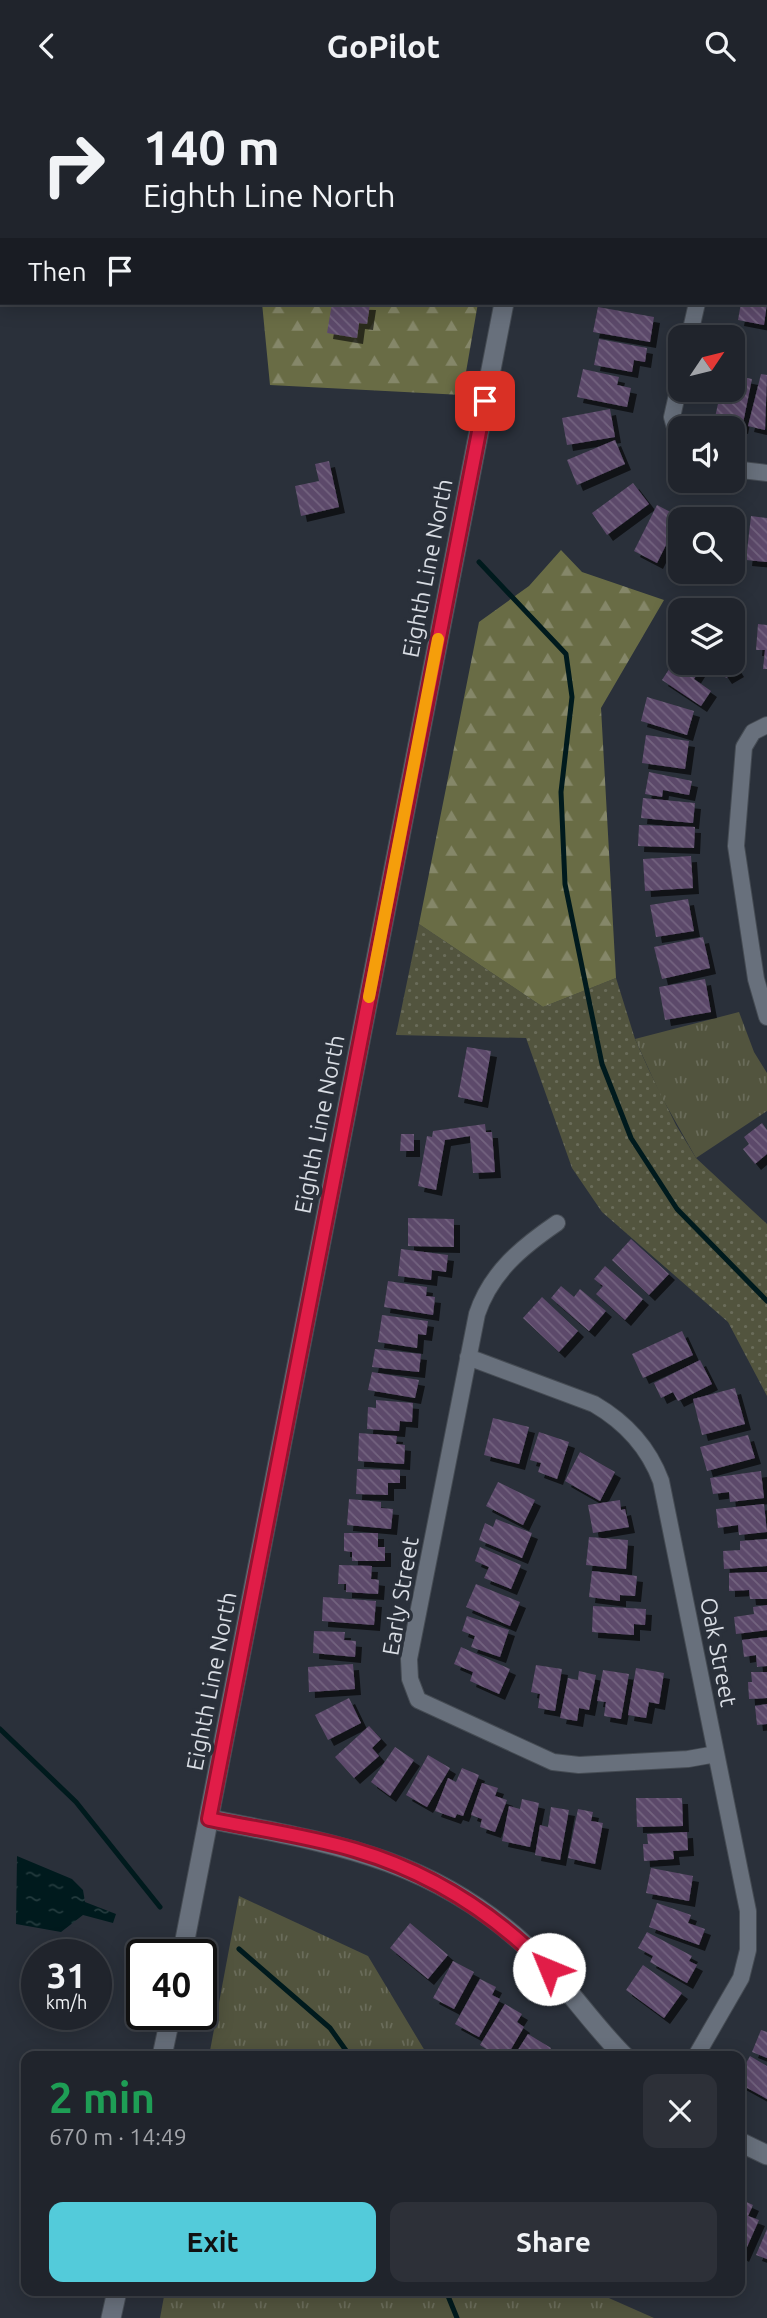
<!DOCTYPE html>
<meta charset="utf-8">
<style>
body{margin:0;font-family:Ubuntu,sans-serif;background:#2d3038;color:#f1f3f6;height:100vh;display:flex;flex-direction:column;font-size:26px;white-space:nowrap}
*{box-sizing:border-box;margin:0}
p{font-size:23px;color:#a2a4a9}
.icon{flex:none;width:38px;height:38px;fill:none;stroke:currentColor;stroke-width:2;stroke-linecap:round;stroke-linejoin:round}
.map{position:relative;flex:1;overflow:hidden}
.drawer{position:absolute;left:21px;top:1960px;width:724px;height:245px;display:flex;flex-direction:column;background:#20242c;border-radius:14px;box-shadow:0 4px 18px #0003,0 0 0 2px #3d4148}
.drawer>*{flex:none}
.guide{position:absolute;left:0px;top:0px;width:768px;height:214px;box-shadow:0 4px 18px #0003,0 0 0 2px #3d4148;background:#20242c;color:#f1f3f6;overflow:hidden}
.needle{width:46px;rotate:55deg}
.controls{position:absolute;left:668px;top:234px;display:grid;gap:14px}
.controls a{display:grid;place-items:center;width:77px;height:77px;border-radius:14px;background:#20242c;box-shadow:0 4px 18px #0003,0 0 0 2px #3d4148;font-size:35px}
.speed{position:absolute;left:21px;top:1848px;display:flex;gap:14px;font-size:35px;font-weight:700;text-align:center}
.speed>*{display:grid;place-content:center;width:91px;height:91px;border-radius:50%;background:#20242c;box-shadow:0 4px 18px #0003,0 0 0 2px #3d4148;line-height:1}
.speed small{font-size:18px;font-weight:400}
.speed .limit{border:4px solid #111;border-radius:10px;background:#fff;color:#111}
.pin{position:absolute;display:grid;place-items:center;width:60px;height:60px;color:#fff;margin:-30px;border-radius:14px;box-shadow:0 4px 10px #0006}
.me{position:absolute;width:77px;margin:-38px;rotate:315deg;stroke-linejoin:round;filter:drop-shadow(0 0 5px #0008)}
.turn{display:flex;align-items:center;gap:24px;height:147px;padding:0 28px;font-size:32px}
.turn .icon{width:91px;height:91px;stroke-width:2.5}
.turn b{display:block;font-size:49px;line-height:60px}
.then{display:flex;align-items:center;height:66px;padding:0 28px;background:#0003;gap:14px;font-size:26px}
.round{display:grid;place-items:center;flex:none;width:74px;height:74px;border-radius:14px;background:#2d3038}
.headline{display:flex;align-items:center;justify-content:space-between;height:119px;padding:0 28px}
h1{font-size:42px;font-weight:700;line-height:52px;color:#1e9e55}
.cta{display:flex;gap:14px;margin-top:auto;padding:14px 28px}
.cta a{flex:1;height:80px;border-radius:14px;background:#53cbda;color:#111;font-size:28px;font-weight:700;line-height:80px;text-align:center}
.cta a+a{background:#2d3038;color:#f1f3f6}
header{display:flex;justify-content:space-between;align-items:center;height:91px;padding:0 28px;background:#20242c;font-size:32px;font-weight:700}
.map>svg:first-child{display:block}
.grass{fill:url(#grass-dots)}
.forest{fill:url(#forest-firs)}
.park{fill:url(#park-tufts)}
.water{fill:url(#water-ripples)}
.lines{fill:none;stroke-linecap:round;stroke-linejoin:round}
.stream{stroke:#001a1d;stroke-width:5}
.building{fill:url(#building-back-hatch);filter:url(#shadow)}
.minor-casing{stroke:#454b53;stroke-width:18}
.tertiary-casing{stroke:#454b53;stroke-width:21}
.minor{stroke:#68707c;stroke-width:16}
.tertiary{stroke:#68707c;stroke-width:19}
.route-casing{stroke:#92132f;stroke-width:18}
.route{stroke:#e11d48;stroke-width:12}
.slow{stroke:#f59e0b;stroke-width:12}
.labels{text-anchor:middle;dominant-baseline:central;stroke-width:7;stroke-linejoin:round;paint-order:stroke}
.street-label{font-size:23px;fill:#d8dce3;stroke:#2a303a}
</style>
<header><svg class="icon" aria-label="back" viewBox="0 0 24 24"><path d="M15 5l-7 7 7 7"/></svg>GoPilot<svg class="icon" aria-label="search" viewBox="0 0 24 24"><circle cx="10" cy="10" r="6"/><path d="M15 15l6 6"/></svg></header>
<div class="map">
<svg width="767" height="2227" viewBox="0 0 767 2227">
<defs>
<pattern id="grass-dots" width="8" height="8" patternUnits="userSpaceOnUse" patternTransform="scale(1.75)"><rect width="8" height="8" fill="#52543e"/><path d="M2 2h.1M6 6h.1" fill="none" stroke="#6a6c5a" stroke-width="1.8" stroke-linecap="round"/></pattern>
<pattern id="forest-firs" width="22" height="20" patternUnits="userSpaceOnUse" patternTransform="scale(1.75)"><rect width="22" height="20" fill="#696c45"/><path d="M5 1l3.5 6h-7zM16 11l3.5 6h-7z" fill="#858769"/></pattern>
<pattern id="park-tufts" width="24" height="20" patternUnits="userSpaceOnUse" patternTransform="scale(1.75)"><rect width="24" height="20" fill="#52543e"/><path d="M3 7l-1-3M5 7V3M7 7l1-3M15 17l-1-3M17 17v-4M19 17l1-3" fill="none" stroke="#6a6c5a"/></pattern>
<pattern id="water-ripples" width="26" height="14" patternUnits="userSpaceOnUse" patternTransform="scale(1.75)"><rect width="26" height="14" fill="#001a1d"/><path d="M2 4q2-2 4 0t4 0M15 11q2-2 4 0t4 0" fill="none" stroke="#243b3e"/></pattern>
<pattern id="building-back-hatch" width="6" height="6" patternUnits="userSpaceOnUse" patternTransform="scale(1.75)"><rect width="6" height="6" fill="#5c496a"/><path d="M-1 5l2 2M0 0l6 6M5-1l2 2" fill="none" stroke="#73637f"/></pattern>
<filter id="shadow"><feDropShadow dx="6" dy="6" stdDeviation="0" flood-color="#0009"/></filter>
</defs>
<rect width="100%" height="100%" fill="#2a303a"/>
<!-- grass -->
<path class="grass" d="M419,833L543,916L616,887L635,948L648,977L676,1034L696,1067L767,1133V1305L728,1231L602,1121L572,1077L526,947L396,944Z"/>
<!-- forest -->
<path class="forest" d="M0,0H513L2,2V92Z
M262,212H478L462,304L270,294Z
M561,459L582,481L664,509L601,617L616,887L543,916L419,833L479,531L529,495Z"/>
<!-- park -->
<path class="park" d="M739,921L754,961L767,982V1020L696,1067L661,1005L635,948Z
M239,1805L368,1865L428,1965H209Z
M165,2200H593L654,2227H160Z"/>
<!-- water -->
<path class="water" d="M17,1765L72,1788L83,1799L85,1811L116,1823L113,1832L83,1824L61,1841L16,1833Z"/>
<g class="lines">
<!-- stream -->
<path class="stream" d="M479,471L566,563L572,606L561,701L565,793L602,973L631,1047L677,1118L767,1210
M0,1638L76,1711L160,1816
M239,1858L330,1937L350,1965
M446,2200L457,2227"/>
</g>
<!-- building -->
<path class="building" d="M332,212L370,213L367,233L359,232L357,247L327,242Z
M741,212H767L764,234L738,229Z
M598,216L654,226L650,251L593,241Z
M599,248L647,257L645,271L634,269L632,281L594,274Z
M583,278L619,286L617,294L631,297L627,316L577,306Z
M761,283L767,284L765,339L748,335Z
M733,284L752,288L742,337L714,331L721,299H733Z
M610,318L615,346L567,354L562,327Z
M615,349L625,373L577,394L567,369Z
M329,370L339,416L301,425L295,395L319,390L315,373Z
M633,392L649,413L607,444L592,422Z
M657,414L680,426L657,472L634,460Z
M751,425L767,427V471L746,469Z
M758,533L767,534V578H763L765,559H756Z
M677,566L681,568V572H687L699,580L694,588L711,600L701,615L662,589Z
M716,572H733L738,580L726,587Z
M647,606L694,620L687,644L641,630Z
M646,644L689,650L685,678L642,672Z
M649,681L692,690L689,704L663,699L662,706L645,703Z
M643,707L695,712L693,732L641,727Z
M639,734L695,736L694,757L638,755Z
M691,765L693,797L645,800L643,768Z
M688,808L694,840L656,846L650,814Z
M703,846L710,877L662,888L654,856Z
M705,888L711,921L665,929L659,896Z
M467,956L491,960L482,1011L458,1006Z
M762,1032L767,1039V1063L755,1073L743,1058L749,1053L744,1046Z
M485,1033L486,1041H492L495,1081L473,1082L470,1045L445,1049L436,1099L418,1095L427,1045L432,1046L433,1040Z
M401,1043H414V1060H400Z
M408,1127L454,1128V1156L408,1155Z
M631,1148L669,1183L649,1204L612,1169Z
M401,1158L448,1164L446,1181L432,1179L431,1189L398,1185Z
M605,1175L643,1208L625,1229L596,1203L603,1195L594,1188Z
M388,1190L427,1196L426,1205L435,1206L433,1224L384,1216Z
M561,1195L574,1206L580,1198L606,1220L589,1240L551,1207Z
M542,1206L578,1240L559,1261L523,1227Z
M382,1224L428,1230L426,1244L418,1243L417,1257L378,1251Z
M682,1240L693,1264L643,1287L632,1263Z
M375,1258L421,1263L419,1281L372,1276Z
M700,1269L712,1293L678,1310L673,1301L661,1307L654,1292Z
M372,1281L419,1289L415,1307L368,1299Z
M735,1297L745,1333L702,1344L693,1308Z
M376,1309L413,1312L412,1331L400,1330L399,1340L367,1338L368,1316L376,1317Z
M493,1327L529,1336L519,1373L484,1364Z
M539,1341L569,1351L557,1388L538,1381L541,1372L530,1369Z
M359,1342L397,1345L396,1353L405,1354L404,1373L358,1370Z
M748,1344L755,1367L707,1380L700,1356Z
M580,1361L615,1381L600,1410L565,1390Z
M357,1378L400,1379V1392H388V1404L356,1403Z
M761,1380L764,1407L730,1411L729,1401L713,1403L710,1387Z
M498,1391L535,1409L523,1434L486,1415Z
M349,1408L381,1411V1417L393,1418L391,1438L347,1434Z
M620,1409L621,1419L625,1418L629,1436L593,1442L588,1414Z
M764,1413L767,1441L739,1444L738,1434L718,1437L716,1418Z
M496,1428L532,1442L522,1467L479,1449L485,1432L493,1436Z
M344,1442H378V1456H385V1470H352V1461L344,1460Z
M589,1446L628,1449L626,1478L586,1474Z
M767,1448V1475L724,1478L723,1460L740,1459V1450Z
M480,1456L521,1474L511,1498L484,1487L489,1476L475,1470Z
M339,1474L372,1475L371,1488L379,1489L378,1503L346,1501V1493H338Z
M592,1480L637,1485L635,1505L620,1504V1510L589,1506Z
M767,1481V1508H750L749,1499L729,1500V1482Z
M476,1493L520,1511L510,1535L466,1516Z
M323,1506L376,1510L374,1534L322,1530Z
M767,1514V1539L736,1543L734,1526L754,1523L753,1516Z
M593,1515L646,1518L645,1534L634,1533V1544L592,1541Z
M467,1525L509,1539L500,1566L471,1556L475,1545L462,1540Z
M314,1540L345,1541L344,1549L356,1550L355,1566L313,1562Z
M767,1546V1575L757,1576L756,1564L744,1566L742,1549Z
M461,1556L510,1578L499,1603L470,1590L473,1581L454,1573Z
M353,1573L355,1598L309,1601L308,1576Z
M536,1574L562,1578L555,1620L538,1617L540,1603L531,1601Z
M636,1577L664,1582L659,1613L649,1611L646,1627L628,1624Z
M603,1579L629,1583L621,1628L604,1625L606,1611L597,1610Z
M579,1580L596,1584L589,1619L579,1617L577,1630L560,1627L568,1587L578,1589Z
M751,1581H767V1607L749,1608L748,1591H752Z
M349,1607L361,1632L328,1649L315,1624Z
M767,1613V1633L757,1634L755,1615Z
M369,1635L381,1648L372,1657L379,1665L354,1687L335,1666Z
M395,1656L414,1669L390,1705L371,1691Z
M428,1664L450,1677L427,1716L406,1704Z
M462,1677L479,1684L463,1725L457,1723L455,1727L435,1720L448,1687L456,1691Z
M482,1692L498,1697L495,1705L507,1709L495,1741L480,1736L482,1728L471,1724Z
M636,1707H682L683,1735L637,1736Z
M522,1708L539,1712L530,1756L502,1750L509,1715L520,1718Z
M551,1716L569,1719L560,1769L535,1764L540,1734L548,1736Z
M578,1718L593,1721L591,1730L603,1732L595,1773L568,1767Z
M687,1741L688,1759L673,1760L674,1768L644,1770L643,1753H648L647,1743Z
M651,1777L693,1785L689,1810L646,1802Z
M657,1812L691,1824L688,1832L705,1838L699,1854L649,1836Z
M410,1832L448,1864L428,1888L390,1857Z
M647,1841L692,1865L689,1870L697,1874L687,1892L650,1871L653,1865L638,1857Z
M453,1870L474,1881L454,1918L433,1907Z
M643,1874L682,1902L664,1927L626,1899Z
M480,1888L496,1896L492,1904L500,1908L479,1946L455,1933Z
M505,1913L522,1923L517,1931L524,1936L507,1965H498L480,1954Z
M761,1939L767,1941V1967L752,1961Z
M528,1943L551,1957L546,1965H514Z
M750,1965L767,1975V2008L740,1993V1983Z
M740,2108L753,2114L748,2125L759,2129L743,2165L740,2163Z
M767,2138V2168L756,2164Z"/>
<g class="lines">
<!-- minor casing -->
<g class="minor-casing">
<path id="minor" d="M766,134H767
M689,247L697,212
M681,286L672,326L681,358
M733,378L767,382
M767,634L753,641L744,656L736,755L756,888L767,926
M557,1132C522,1156 491,1181 477,1223L409,1568L410,1588L418,1609L553,1671L579,1674L688,1668L716,1663
M468,1266L594,1313C625,1331 648,1355 661,1390L748,1820V1859L741,1887L696,1965"/>
</g>
<!-- tertiary casing -->
<g class="tertiary-casing">
<path id="tertiary" d="M545,2V0
M209,1728C330,1752 429,1766 525,1854C562,1887 589,1930 624,1965
M182,1864L504,212
M162,1965L171,1923
M740,2051L767,2064
M111,2227L117,2200"/>
</g>
<!-- minor -->
<use href="#minor" class="minor"/>
<!-- tertiary -->
<use href="#tertiary" class="tertiary"/>
</g>
<g class="lines">
<!-- route casing -->
<g class="route-casing">
<path id="route" d="M485,310L209,1728C257,1738 308,1745 355,1759C430,1781 495,1823 549,1878"/>
</g>
<!-- route -->
<use href="#route" class="route"/>
<!-- slow -->
<path class="slow" d="M369,906L438,548"/>
</g>
<g class="labels">
<!-- street labels -->
<g class="street-label">
<text transform="translate(427 477) rotate(-79)">Eighth Line North</text>
<text transform="translate(319 1033) rotate(-79)">Eighth Line North</text>
<text transform="translate(400 1505) rotate(-80)">Early Street</text>
<text transform="translate(719 1561) rotate(79)">Oak Street</text>
<text transform="translate(211 1590) rotate(-79)">Eighth Line North</text>
</g>
</g>
</svg>
<div class="controls">
<a><svg class="needle" viewBox="-14 -14 28 28"><path d="M0-13l5 13h-10z" fill="#e53935"/><path d="M0 13l5-13h-10z" fill="#a2a4a9"/></svg></a>
<a><svg class="icon" aria-label="sound" viewBox="0 0 24 24"><path d="M4 9h4l5-4v14l-5-4H4zM17 9q2 3 0 6"/></svg></a>
<a><svg class="icon" aria-label="search" viewBox="0 0 24 24"><circle cx="10" cy="10" r="6"/><path d="M15 15l6 6"/></svg></a>
<a><svg class="icon" aria-label="layers" viewBox="0 0 24 24"><path d="M12 4l9 5-9 5-9-5zM3 14l9 5 9-5"/></svg></a>
</div>
<div class="speed"><div>31<small>km/h</small></div><div class="limit">40</div></div>
<div class="pin" style="left:485px;top:310px;background:#d93025"><svg class="icon" aria-label="arrive" viewBox="0 0 24 24"><path d="M6 21V4h12l-3 4 3 4H6"/></svg></div>
<svg class="me" style="left:549px;top:1878px" viewBox="-20 -20 40 40"><circle r="19" fill="#fff"/><path d="M0-13L10 11 0 6-10 11z" fill="#e11d48"/></svg>
<div class="guide">
<div class="turn"><svg class="icon" aria-label="right" viewBox="0 0 24 24"><path d="M7 20v-9h11M14 6l5 5-5 5"/></svg><div><b>140 m</b>Eighth Line North</div></div>
<div class="then">Then<svg class="icon" aria-label="arrive" viewBox="0 0 24 24"><path d="M6 21V4h12l-3 4 3 4H6"/></svg></div>
</div>
<section class="drawer">
<div class="headline"><div><h1>2 min</h1><p>670 m · 14:49</p></div><a class="round"><svg class="icon" aria-label="close" viewBox="0 0 24 24"><path d="M6 6l12 12M18 6L6 18"/></svg></a></div>
<div class="cta"><a>Exit</a><a>Share</a></div>
</section>
</div>
